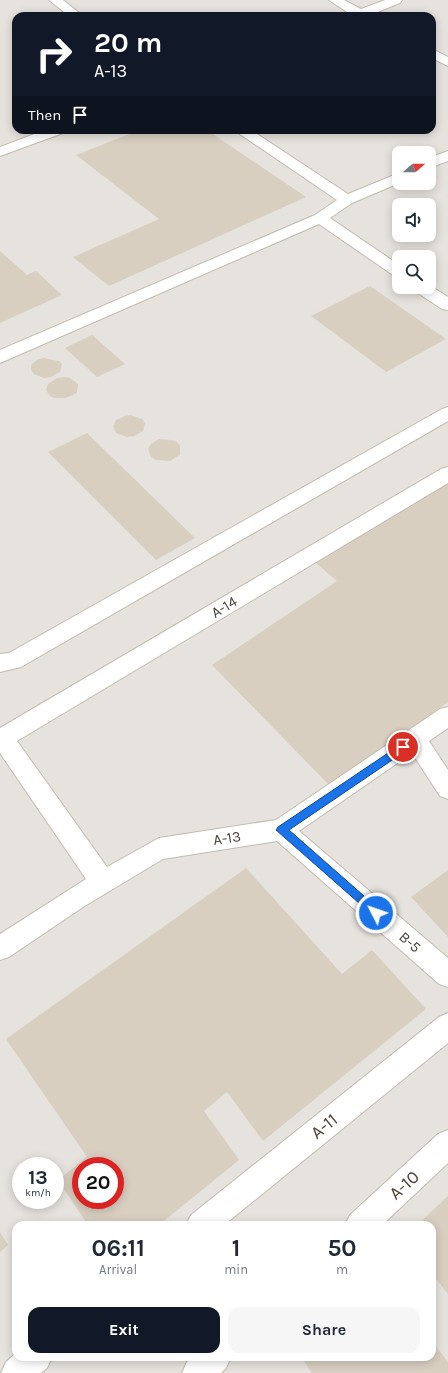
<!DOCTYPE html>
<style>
body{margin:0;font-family:Karla,sans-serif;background:#f6f6f7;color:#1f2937;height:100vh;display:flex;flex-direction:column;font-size:15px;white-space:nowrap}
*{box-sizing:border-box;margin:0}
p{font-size:13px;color:#747a83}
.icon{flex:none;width:22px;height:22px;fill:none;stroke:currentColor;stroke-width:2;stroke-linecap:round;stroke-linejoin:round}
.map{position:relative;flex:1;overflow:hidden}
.sheet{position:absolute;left:12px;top:1221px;width:424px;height:140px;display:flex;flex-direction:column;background:#fff;border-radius:12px;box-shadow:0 2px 10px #0003}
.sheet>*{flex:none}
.hud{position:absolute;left:12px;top:12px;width:424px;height:122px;border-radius:12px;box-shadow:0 2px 10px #0003;background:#111827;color:#fff;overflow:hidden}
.needle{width:26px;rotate:70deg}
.controls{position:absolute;left:392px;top:146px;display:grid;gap:8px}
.controls a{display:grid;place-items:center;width:44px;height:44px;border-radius:8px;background:#fff;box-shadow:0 2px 10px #0003;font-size:20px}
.speed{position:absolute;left:12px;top:1157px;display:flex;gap:8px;font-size:20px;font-weight:700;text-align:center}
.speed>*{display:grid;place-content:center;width:52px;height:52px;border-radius:50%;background:#fff;box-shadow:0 2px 10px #0003;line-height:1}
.speed small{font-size:10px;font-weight:400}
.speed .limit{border:6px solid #d22;background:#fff;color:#111}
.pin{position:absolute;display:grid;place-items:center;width:34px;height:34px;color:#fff;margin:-17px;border:2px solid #fff;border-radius:50%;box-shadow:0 1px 4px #0007}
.me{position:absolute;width:44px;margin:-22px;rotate:311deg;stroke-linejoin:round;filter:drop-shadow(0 0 3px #0008)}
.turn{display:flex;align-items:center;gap:14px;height:84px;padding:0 16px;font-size:18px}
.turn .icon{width:52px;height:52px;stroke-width:2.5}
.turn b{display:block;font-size:28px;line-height:34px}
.then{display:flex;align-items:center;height:38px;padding:0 16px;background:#0003;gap:8px;font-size:15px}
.eta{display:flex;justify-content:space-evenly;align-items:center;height:68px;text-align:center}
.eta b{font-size:24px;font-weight:700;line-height:28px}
.primary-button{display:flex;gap:8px;margin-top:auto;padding:8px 16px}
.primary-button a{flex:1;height:46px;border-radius:12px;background:#111827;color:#fff;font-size:16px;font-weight:700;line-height:46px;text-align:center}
.primary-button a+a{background:#f6f6f7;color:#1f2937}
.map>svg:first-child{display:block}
.industrial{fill:#e6e2dd;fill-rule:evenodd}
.building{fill:#d8cfc1;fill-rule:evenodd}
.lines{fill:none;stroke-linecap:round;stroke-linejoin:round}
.minor-casing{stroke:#c2bbae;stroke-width:2}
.minor{fill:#fff;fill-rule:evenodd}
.route{fill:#1a73e8;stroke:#114b97}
.labels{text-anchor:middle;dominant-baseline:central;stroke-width:3;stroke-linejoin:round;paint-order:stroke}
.street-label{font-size:15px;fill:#4b4439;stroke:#fff}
.near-street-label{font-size:18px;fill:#4b4439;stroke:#fff}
</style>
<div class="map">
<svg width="448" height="1373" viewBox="0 0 448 1373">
<rect width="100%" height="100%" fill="#f6f3ec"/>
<!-- industrial -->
<path class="industrial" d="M0,0H448V1373H0ZM16,16H432V130H16ZM399,153H429V183H399ZM399,205H429V235H399ZM399,257H429V287H399ZM21,1166H55V1200H21ZM81,1166H115V1200H81ZM16,1225H432V1357H16Z"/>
<!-- building -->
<path class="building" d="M140,130H207L306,197L109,286L73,257L159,219L76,155Z
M0,251L27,275L36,271L62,295L0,323Z
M370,286L446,339L386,372L311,316Z
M92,335L125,364L97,377L65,348Z
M43,358L59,361L62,364L60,372L51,377L44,378L34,374L31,370V365L37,360Z
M64,377L70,378L78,384L77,393L66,398H54L50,396L46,390L48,384L57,378Z
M131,415L142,419L145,423L143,431L134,436L127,437L116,433L113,426L116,420L125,416Z
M87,433L195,538L156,560L48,452Z
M159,439L171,440L177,442L180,446V455L170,461L156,460L151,457L148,449L151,444Z
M448,482V702L330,786L212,665L337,581L316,563Z
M246,868L342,974L372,950L426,1009L263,1141L227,1092L204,1111L239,1160L159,1225H88L58,1180L87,1157L6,1039ZM81,1166H115V1200H81Z
M448,870V937L411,897Z
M448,1196V1294L432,1274V1225H417Z
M0,1232L8,1245L0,1252Z
M432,1341L448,1362V1373H312L301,1357H432Z"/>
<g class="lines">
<!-- minor casing -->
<g class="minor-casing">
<path id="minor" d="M49,0H63L83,16H69Z
M329,0H344L361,9L385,0H402L400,3L370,15V16H349L350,14Z
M432,49L448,57V66L432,58Z
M45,130H65L63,133L0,156V147Z
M234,130H251L348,194L399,173V183L352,203L330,218L399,265V277L393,275L319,224L0,363V350L315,215L337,200Z
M448,151V161L429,168V158Z
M429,285L448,297V310L442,309L415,291L413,287H429Z
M448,407V421L21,667L0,672V654L9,653L442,409Z
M448,467V483L17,741L107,867L159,838L276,820L440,709L448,707V728L429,741L448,770V799L440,796L412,753L299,831L448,958V987L439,984L277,841L163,859L83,907L9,957L0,960V934L86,879L0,753V728L441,469Z
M448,1013V1043L224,1225H186L191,1215L439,1017Z
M448,1130V1163L382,1225H345L350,1215L438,1134Z
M16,1353V1357H52L47,1368L41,1373H1L6,1362Z
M192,1357H231L226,1368L221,1373H182L187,1362Z"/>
</g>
<!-- minor -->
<use href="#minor" class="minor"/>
</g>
<!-- route -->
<path class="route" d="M403,743L408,747L407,750L289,830L380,910L382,913L380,916L376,918L276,830L278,827Z"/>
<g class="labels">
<!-- street labels -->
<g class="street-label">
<text transform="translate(224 607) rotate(-31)">A-14</text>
<text transform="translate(227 838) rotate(-9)">A-13</text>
<text transform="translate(410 942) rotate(41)">B-5</text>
</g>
<!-- near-street labels -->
<g class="near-street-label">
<text transform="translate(324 1126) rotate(-39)">A-11</text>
<text transform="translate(404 1185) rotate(-42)">A-10</text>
</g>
</g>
</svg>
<div class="controls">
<a><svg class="needle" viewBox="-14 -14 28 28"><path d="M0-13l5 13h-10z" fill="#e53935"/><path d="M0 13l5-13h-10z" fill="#747a83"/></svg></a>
<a><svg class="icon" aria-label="sound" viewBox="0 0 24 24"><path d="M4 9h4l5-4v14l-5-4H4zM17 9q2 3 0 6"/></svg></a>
<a><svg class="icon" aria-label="search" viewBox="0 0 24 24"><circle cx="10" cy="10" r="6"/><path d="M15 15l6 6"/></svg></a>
</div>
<div class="speed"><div>13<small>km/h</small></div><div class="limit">20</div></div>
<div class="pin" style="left:403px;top:747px;background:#d93025"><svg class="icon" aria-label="arrive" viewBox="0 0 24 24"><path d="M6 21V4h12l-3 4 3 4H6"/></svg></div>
<svg class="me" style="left:376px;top:913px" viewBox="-20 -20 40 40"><circle r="17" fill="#1a73e8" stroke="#fff" stroke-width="3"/><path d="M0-11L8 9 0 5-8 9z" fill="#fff"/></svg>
<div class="hud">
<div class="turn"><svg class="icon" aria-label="right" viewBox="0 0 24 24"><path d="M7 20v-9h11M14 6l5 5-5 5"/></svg><div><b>20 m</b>A-13</div></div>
<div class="then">Then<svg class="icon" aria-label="arrive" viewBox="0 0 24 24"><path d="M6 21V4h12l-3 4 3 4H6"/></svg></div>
</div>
<section class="sheet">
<div class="eta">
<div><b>06:11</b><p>Arrival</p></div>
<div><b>1</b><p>min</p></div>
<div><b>50</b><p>m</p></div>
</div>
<div class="primary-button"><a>Exit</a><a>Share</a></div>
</section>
</div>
